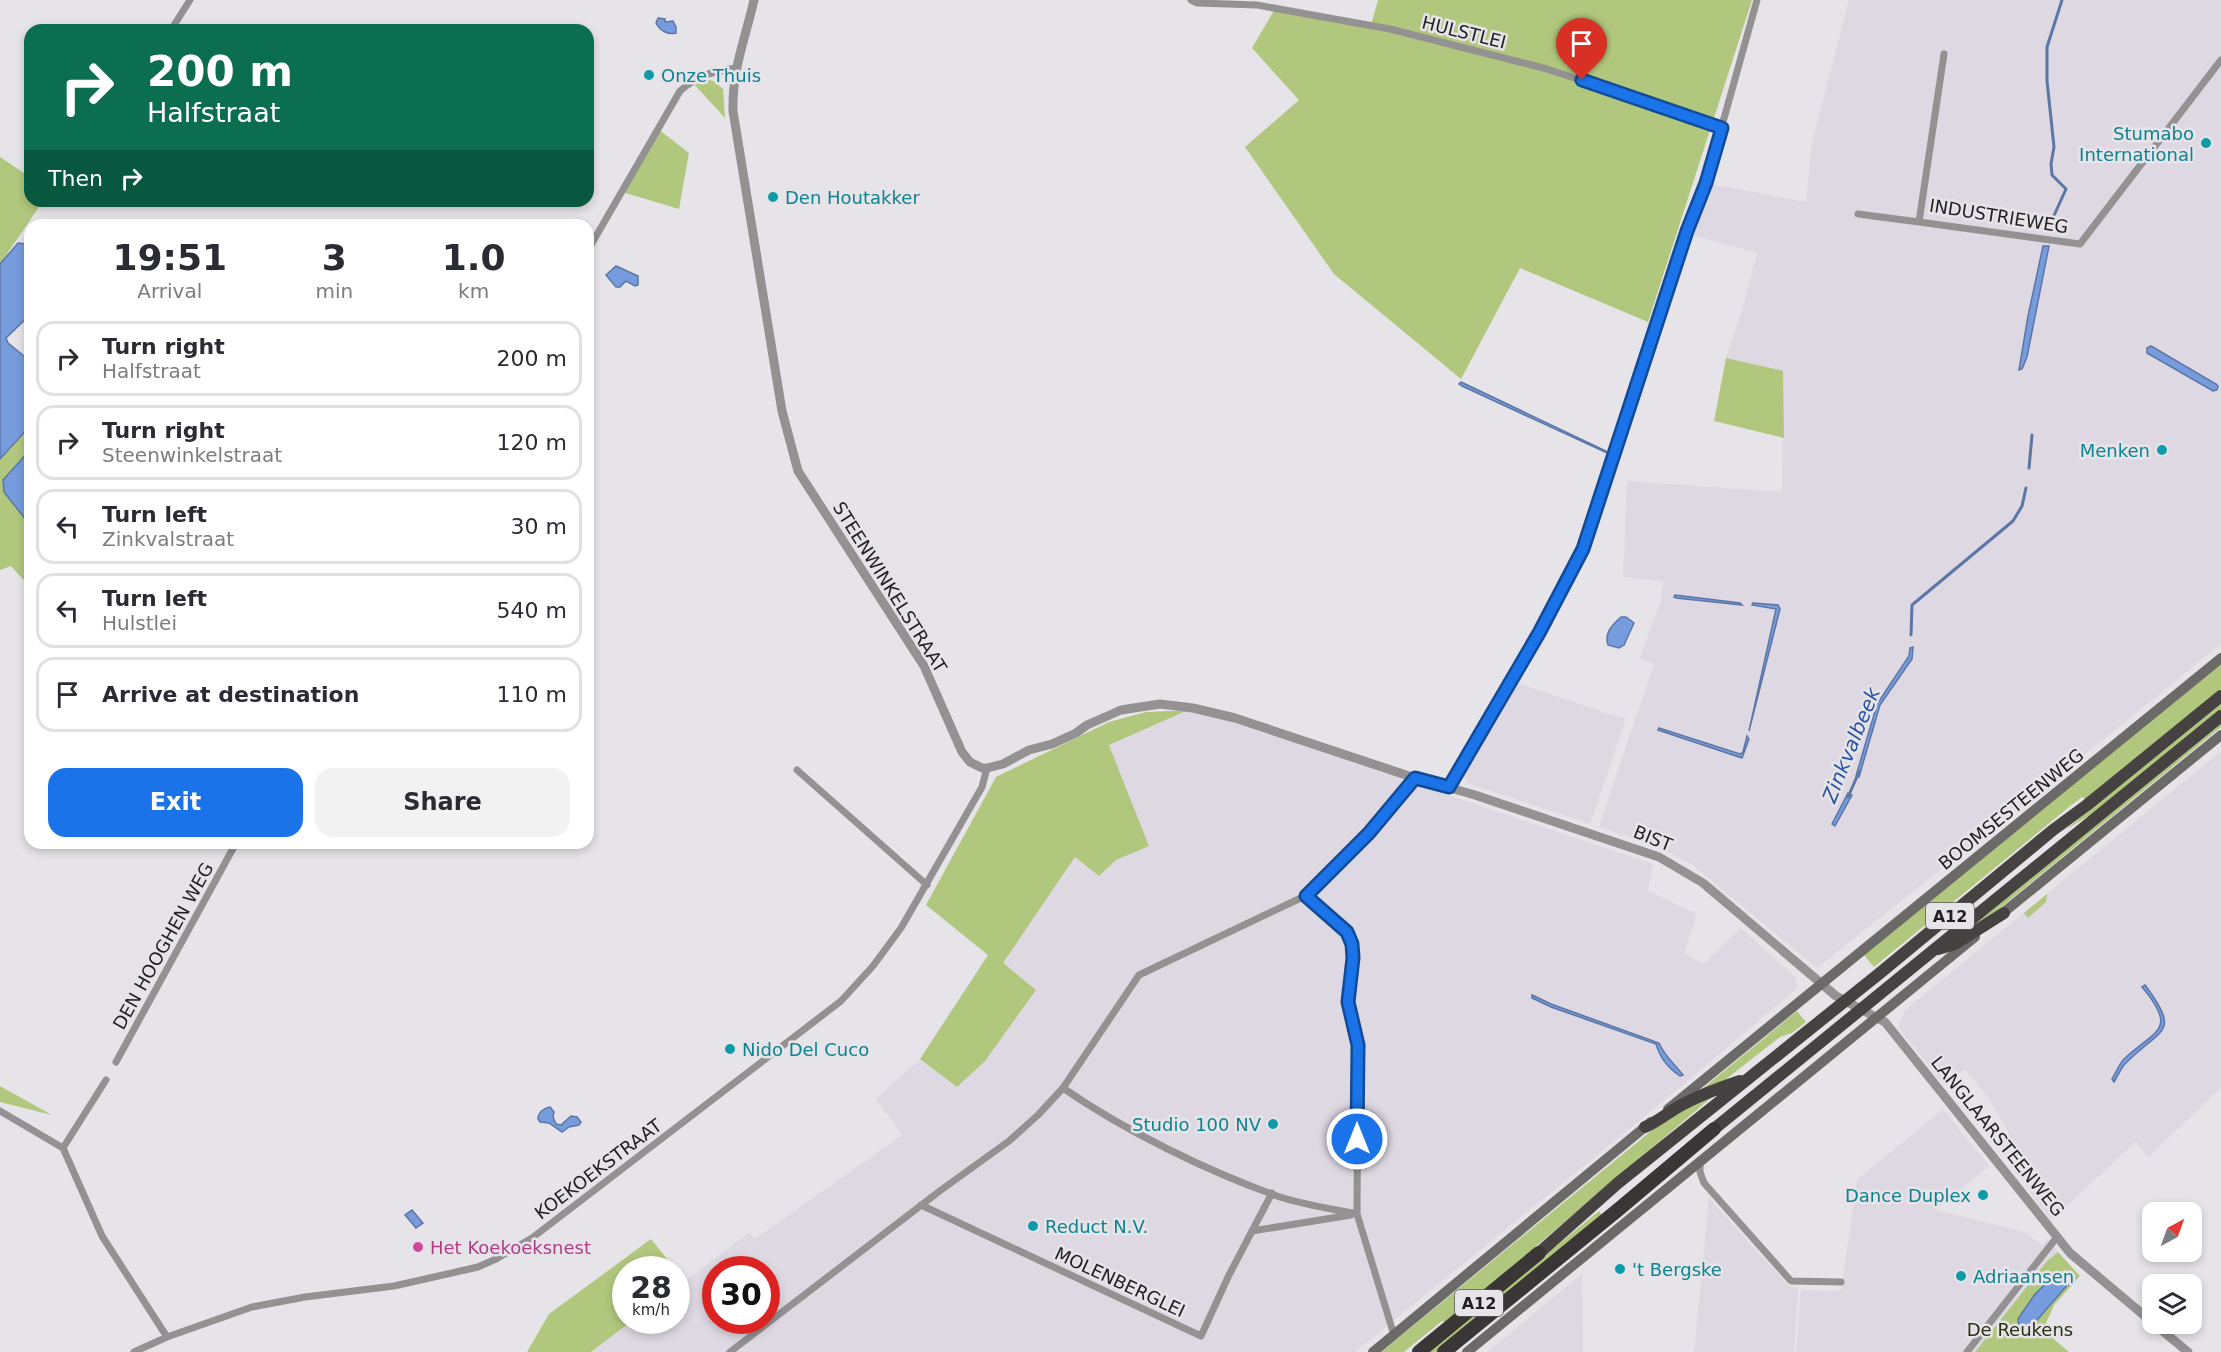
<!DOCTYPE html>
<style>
body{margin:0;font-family:"DejaVu Sans",sans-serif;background:#f2f2f3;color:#2b2b33;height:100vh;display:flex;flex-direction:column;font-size:22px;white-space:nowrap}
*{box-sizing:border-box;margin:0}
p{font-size:20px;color:#7c7c81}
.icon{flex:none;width:33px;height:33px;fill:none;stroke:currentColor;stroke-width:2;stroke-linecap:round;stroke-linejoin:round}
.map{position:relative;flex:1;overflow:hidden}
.details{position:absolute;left:24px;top:219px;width:570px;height:630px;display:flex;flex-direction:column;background:#fff;border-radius:18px;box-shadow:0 3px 9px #0003}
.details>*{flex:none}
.banner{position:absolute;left:24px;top:24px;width:570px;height:183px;border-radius:18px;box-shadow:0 3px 9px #0003;background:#0b6e4f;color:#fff;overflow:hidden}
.needle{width:39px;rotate:41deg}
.tools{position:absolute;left:2142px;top:1202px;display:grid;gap:12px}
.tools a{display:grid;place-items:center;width:60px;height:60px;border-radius:12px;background:#fff;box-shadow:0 3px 9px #0003;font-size:30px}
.speed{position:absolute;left:612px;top:1256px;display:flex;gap:12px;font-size:30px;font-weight:700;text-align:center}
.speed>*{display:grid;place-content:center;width:78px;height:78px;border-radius:50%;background:#fff;box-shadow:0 3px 9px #0003;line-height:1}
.speed small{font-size:15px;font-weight:400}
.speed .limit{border:9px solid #d22;background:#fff;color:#111}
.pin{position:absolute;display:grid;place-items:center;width:51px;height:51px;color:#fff;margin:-62px -26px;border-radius:50% 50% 50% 0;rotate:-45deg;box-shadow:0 0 6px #0007}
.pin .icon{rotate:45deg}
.me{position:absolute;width:66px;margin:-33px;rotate:0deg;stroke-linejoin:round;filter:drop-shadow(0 0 4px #0008)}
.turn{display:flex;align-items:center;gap:21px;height:126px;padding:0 24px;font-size:27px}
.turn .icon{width:78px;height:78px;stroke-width:2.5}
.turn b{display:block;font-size:42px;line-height:51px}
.then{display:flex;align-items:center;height:57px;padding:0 24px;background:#0003;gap:12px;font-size:22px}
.eta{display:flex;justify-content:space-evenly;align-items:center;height:102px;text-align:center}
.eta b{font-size:36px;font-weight:700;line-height:42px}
.action{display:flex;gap:12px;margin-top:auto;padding:12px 24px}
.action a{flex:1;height:69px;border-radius:18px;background:#1a73e8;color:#fff;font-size:24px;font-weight:700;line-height:69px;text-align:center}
.action a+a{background:#f2f2f3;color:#2b2b33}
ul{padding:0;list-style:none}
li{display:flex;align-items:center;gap:18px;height:75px;margin:0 12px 9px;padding:0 12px;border:3px solid #e1e1e2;border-radius:18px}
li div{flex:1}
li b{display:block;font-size:22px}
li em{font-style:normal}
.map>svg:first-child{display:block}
.built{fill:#ded8e3;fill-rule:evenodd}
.green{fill:#b0c77d}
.water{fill:#769cdd;stroke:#5c76a5;stroke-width:1.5}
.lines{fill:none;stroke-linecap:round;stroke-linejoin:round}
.stream{stroke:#5c76a5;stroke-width:3}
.minor{stroke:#939191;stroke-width:7}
.tertiary{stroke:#939191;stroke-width:9}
.secondary{stroke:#6c6969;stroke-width:10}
.trunk{stroke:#464242;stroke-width:12}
.motorway{stroke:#3a3636;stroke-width:14}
.route-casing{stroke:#114b97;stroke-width:15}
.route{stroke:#1a73e8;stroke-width:10}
.culture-dot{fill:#0f9aa8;stroke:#e7e4e9;stroke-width:2}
.hotel-dot{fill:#d1479c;stroke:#e7e4e9;stroke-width:2}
.labels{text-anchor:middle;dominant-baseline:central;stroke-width:5;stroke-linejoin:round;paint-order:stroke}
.shield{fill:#e7e4e9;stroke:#5c5a5d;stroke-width:1.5}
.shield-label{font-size:16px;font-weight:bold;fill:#201f21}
.street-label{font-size:18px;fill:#201f21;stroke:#e7e4e9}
.culture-label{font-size:18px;fill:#0d838f;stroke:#e7e4e9;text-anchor:start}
.hotel-label{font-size:18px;fill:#b23c85;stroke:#e7e4e9;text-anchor:start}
.park-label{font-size:18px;fill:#283110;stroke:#e7e4e9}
.water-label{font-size:20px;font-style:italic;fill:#2854a2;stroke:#e7e4e9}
</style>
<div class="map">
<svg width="2221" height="1352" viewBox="0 0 2221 1352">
<rect width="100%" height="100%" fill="#e7e4e9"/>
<!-- built -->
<path class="built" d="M1849,0H2221V644L2045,787L1817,968L1691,864L1662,849L1599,827L1654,664L1640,658L1661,600L1663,581L1623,577L1627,481L1782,492L1783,372L1726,358L1742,311L1757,253L1685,233L1706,183L1806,202L1812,142Z
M1516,683L1626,719L1590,824L1469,784L1462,774Z
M1193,708L1415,778L1448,795L1653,864L1648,891L1697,914L1684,953L1703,964L1741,928L1795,977L1797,985L1795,990L1683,1085L1355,1352H591L633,1320H676L677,1287L749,1232L755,1239L902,1135L876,1099L920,1059L957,1087L1002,963L1075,857L1099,876L1116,860L1149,846L1109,745ZM716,1269H766V1320H716Z
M2221,751V1088L2148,1157L2136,1142L2051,1220L2030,1192L2007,1130L1990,1100L1965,1069L1944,1085L1899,1028V1024L1905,1010Z
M1943,1109L1989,1166L1936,1210L2024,1232L2042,1245L2048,1239L2058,1252L2047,1261L1975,1352H1796L1801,1290L1841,1291L1857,1180Z
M1709,1198L1789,1286L1798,1288L1794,1352H1694Z
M1582,1274L1583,1352H1487Z"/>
<!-- green -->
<path class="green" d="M1378,0H1752L1648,322L1520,268L1461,379L1334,274L1245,147L1299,100L1252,48L1275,9L1371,25Z
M703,78L713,81L723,89L725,118L693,83Z
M658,129L689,153L679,209L622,192Z
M0,157L30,177V201H43L0,264Z
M1726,358L1783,371L1784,438L1714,421Z
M30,426V450L3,480L4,492L30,525V587L11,566L0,570V459Z
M2221,664V689L2086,800L2082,797L2069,807L1874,967L1864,955Z
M2221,703V710L2102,808L2065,830Z
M1172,711H1186L1109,745L1149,846L1116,860L1099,876L1075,857L1003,963L1036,990L985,1061L957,1087L920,1059L988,955L926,905L996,777L1109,722L1146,712Z
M2221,723V727L1972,931L1970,928Z
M2047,894L2046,902L2028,918L2024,913Z
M1797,1011L1806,1022L1792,1033L1780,1037L1725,1080L1701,1090Z
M0,1086L52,1115L0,1102Z
M1708,1097H1712L1447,1322L1442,1321L1404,1352H1381L1667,1118Z
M1599,1211L1603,1216L1437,1352H1426Z
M651,1239L675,1269H626V1320H633L591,1352H527L549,1314Z
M2058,1252L2080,1276L2054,1305L2043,1330L2069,1352H1975L2047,1261Z"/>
<!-- water -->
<path class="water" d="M658,18L665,19V22L673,21L676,27V33C668,35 660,31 656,23Z
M18,243L26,244L30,247V315L6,338L8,343L24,356L28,366L30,426L0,459V264Z
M2043,246H2049L2027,357L2022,369L2019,370L2028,316Z
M616,266L638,276V285L635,286L626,281L620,287H616L606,275Z
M2151,346L2216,384L2218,386L2217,390L2213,391L2147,353V348Z
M1461,382L1606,451L1607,453L1462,386L1459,384Z
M30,450V525L4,492L3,480Z
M1675,595L1740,603L1742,605L1676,598L1674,597Z
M1753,603L1778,605L1780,609L1749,731L1776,609L1752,605Z
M1621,617H1626L1634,623L1624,645L1619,648L1608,645C1604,633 1612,625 1621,617Z
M1913,647L1912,659L1880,705L1859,777L1856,776L1877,704L1909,656L1910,648Z
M1659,728L1740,754L1743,752L1747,736L1749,739L1742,758L1658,730Z
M1848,793L1852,795L1835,826L1832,824Z
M2145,985C2182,1034 2161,1028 2127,1062C2121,1067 2118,1076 2114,1082L2112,1079C2116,1073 2119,1064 2124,1059C2155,1030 2179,1031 2142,987Z
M1532,995L1551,1004L1659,1043C1665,1057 1675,1064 1683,1075L1680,1076C1668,1068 1660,1058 1656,1044L1551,1007L1532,998Z
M550,1107L554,1112L553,1117L556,1124L561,1125L571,1116L577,1117L581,1122L579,1125L569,1127L562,1132L549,1123L540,1122L538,1119C538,1112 544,1108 550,1107Z
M412,1210L423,1223L416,1228L405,1215Z
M2059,1271L2070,1282L2031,1327L2025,1328L2019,1326L2018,1319L2035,1294Z"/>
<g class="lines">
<!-- stream -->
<path class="stream" d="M2047,231L2066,189L2052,175L2051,164L2054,147L2047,81V47L2062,0
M2029,468L2032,435
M1911,635L1912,605L2013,521L2022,506L2026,488
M1848,797L1859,772"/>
<!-- minor -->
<path class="minor" d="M1191,0L1197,3L1257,5L1390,29L1547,69L1722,127
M171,30L190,0
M1944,54L1919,222L2080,244L2221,60
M1858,214L1919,222
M588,250L680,91C698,75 712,72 735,68
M797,770L927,885
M1449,787L1539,633L1583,549L1687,231L1706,183L1757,0
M1307,895L1347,932L1351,944L1353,958L1348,1002L1358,1045L1357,1214L1394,1335
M116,1062L236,843
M1063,1088C1125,1131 1209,1172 1280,1197C1305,1205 1332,1209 1357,1214
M0,1111L63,1148L102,1236L167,1337
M63,1148L106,1080
M1700,1162V1172L1704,1183L1791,1281L1841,1282
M921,1205L1201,1336L1229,1275L1272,1193
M1252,1231L1351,1215
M134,1352L167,1337L252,1307L305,1297L394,1286L478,1267L496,1259L532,1238L841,1001L873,966L901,928L982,787L987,768
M730,1352L941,1190L1009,1141L1038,1115L1063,1088L1139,975L1307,895L1369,833L1415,778
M1967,1352L2057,1237"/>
<!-- tertiary -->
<path class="tertiary" d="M754,0C745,40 732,69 733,111L782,411L798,471L924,666L962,752L970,762L982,768H987L1003,764L1029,750L1052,744L1076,733L1087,725L1121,710L1160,704L1193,708L1235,718L1415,778L1475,795L1659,857L1703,883L1836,996L1885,1022L2070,1253L2152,1322
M2153,1323L2188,1352"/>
<!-- secondary -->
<path class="secondary" d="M1998,917L2221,735
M1668,1109L2221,658
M1373,1352L1651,1122
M1467,1352L1975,937"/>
<!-- trunk -->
<path class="trunk" d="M1938,949L1955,944L2004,913
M1645,1127C1657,1122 1666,1114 1678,1107C1697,1096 1719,1088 1740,1081
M1714,1129L2221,716
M1539,1253L1618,1183L1880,973L2053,830L2087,805L2221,696"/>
<!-- motorway -->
<path class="motorway" d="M1419,1352L1539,1253
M1444,1352L1619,1209L1714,1129"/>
</g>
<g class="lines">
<!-- route casing -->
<g class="route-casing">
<path id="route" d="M1357,1139L1358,1045L1348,1002L1353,958L1352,944L1347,932L1306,896L1369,833L1415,778L1449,787L1539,633L1583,549L1687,231L1706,183L1722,128L1582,80"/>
</g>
<!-- route -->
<use href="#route" class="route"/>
</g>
<!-- markers -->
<g class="culture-dot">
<circle cx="649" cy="75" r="6"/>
<circle cx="2206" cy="143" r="6"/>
<circle cx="773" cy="197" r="6"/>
<circle cx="2162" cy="450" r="6"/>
<circle cx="730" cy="1049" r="6"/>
<circle cx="1273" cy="1124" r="6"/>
<circle cx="1983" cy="1195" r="6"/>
<circle cx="1033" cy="1226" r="6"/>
<circle cx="1620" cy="1269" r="6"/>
<circle cx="1961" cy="1276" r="6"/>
</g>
<circle class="hotel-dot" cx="418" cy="1247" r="6"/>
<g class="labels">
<!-- shield labels -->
<g class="shield">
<rect x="1926" y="903" width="48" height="26" rx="4.5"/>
<rect x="1455" y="1290" width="48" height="26" rx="4.5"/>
</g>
<g class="shield-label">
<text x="1950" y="916">A12</text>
<text x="1479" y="1303">A12</text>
</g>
<!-- street labels -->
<g class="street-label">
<text transform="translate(1464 32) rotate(14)">HULSTLEI</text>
<text transform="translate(1999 216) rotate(9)">INDUSTRIEWEG</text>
<text transform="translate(890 587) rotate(58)">STEENWINKELSTRAAT</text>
<text transform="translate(2011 809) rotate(-39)">BOOMSESTEENWEG</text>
<text transform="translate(1653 838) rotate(22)">BIST</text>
<text transform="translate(163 946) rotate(-61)">DEN HOOGHEN WEG</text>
<text transform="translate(1998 1136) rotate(51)">LANGLAARSTEENWEG</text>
<text transform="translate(598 1169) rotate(-37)">KOEKOEKSTRAAT</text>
<text transform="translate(1120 1282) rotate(25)">MOLENBERGLEI</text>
</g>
<!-- culture labels -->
<g class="culture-label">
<text x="661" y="75">Onze Thuis</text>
<text x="2194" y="133" text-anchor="end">Stumabo<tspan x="2194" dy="21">International</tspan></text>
<text x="785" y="197">Den Houtakker</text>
<text x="2150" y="450" text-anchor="end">Menken</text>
<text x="742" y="1049">Nido Del Cuco</text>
<text x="1261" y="1124" text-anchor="end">Studio 100 NV</text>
<text x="1971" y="1195" text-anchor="end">Dance Duplex</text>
<text x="1045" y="1226">Reduct N.V.</text>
<text x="1632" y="1269">'t Bergske</text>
<text x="1973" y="1276">Adriaansen</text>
</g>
<!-- hotel labels -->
<g class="hotel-label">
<text x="430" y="1247">Het Koekoeksnest</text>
</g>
<!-- park labels -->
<g class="park-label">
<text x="2020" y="1329">De Reukens</text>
</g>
<!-- water labels -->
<g class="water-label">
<text transform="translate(1851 745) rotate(-68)">Zinkvalbeek</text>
</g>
</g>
</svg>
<div class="tools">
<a><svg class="needle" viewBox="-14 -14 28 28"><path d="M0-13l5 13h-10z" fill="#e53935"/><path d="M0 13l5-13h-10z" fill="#7c7c81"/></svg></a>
<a><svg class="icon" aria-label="layers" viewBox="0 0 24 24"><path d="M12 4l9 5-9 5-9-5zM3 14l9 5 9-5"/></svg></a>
</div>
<div class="speed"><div>28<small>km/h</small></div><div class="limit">30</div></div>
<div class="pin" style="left:1582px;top:80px;background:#d93025"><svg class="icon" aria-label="arrive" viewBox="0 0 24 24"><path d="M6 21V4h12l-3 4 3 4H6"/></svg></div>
<svg class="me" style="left:1357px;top:1139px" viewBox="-20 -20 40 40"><circle r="17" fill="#1a73e8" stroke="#fff" stroke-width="3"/><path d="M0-11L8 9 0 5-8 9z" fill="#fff"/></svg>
<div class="banner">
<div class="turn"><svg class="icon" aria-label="right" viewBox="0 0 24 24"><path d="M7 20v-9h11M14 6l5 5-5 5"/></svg><div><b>200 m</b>Halfstraat</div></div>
<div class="then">Then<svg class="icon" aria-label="right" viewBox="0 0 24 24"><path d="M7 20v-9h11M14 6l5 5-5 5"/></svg></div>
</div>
<section class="details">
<div class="eta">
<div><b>19:51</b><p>Arrival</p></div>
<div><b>3</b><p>min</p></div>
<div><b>1.0</b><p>km</p></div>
</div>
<ul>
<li><svg class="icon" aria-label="right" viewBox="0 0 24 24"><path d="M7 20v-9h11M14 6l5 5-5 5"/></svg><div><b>Turn right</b><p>Halfstraat</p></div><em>200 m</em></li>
<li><svg class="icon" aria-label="right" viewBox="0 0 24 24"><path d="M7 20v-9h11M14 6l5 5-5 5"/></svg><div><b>Turn right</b><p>Steenwinkelstraat</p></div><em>120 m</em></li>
<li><svg class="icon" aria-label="left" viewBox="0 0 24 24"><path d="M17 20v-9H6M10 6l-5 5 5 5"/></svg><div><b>Turn left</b><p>Zinkvalstraat</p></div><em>30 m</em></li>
<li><svg class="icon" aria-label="left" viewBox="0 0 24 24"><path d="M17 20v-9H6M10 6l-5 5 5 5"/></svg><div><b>Turn left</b><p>Hulstlei</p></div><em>540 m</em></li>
<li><svg class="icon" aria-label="arrive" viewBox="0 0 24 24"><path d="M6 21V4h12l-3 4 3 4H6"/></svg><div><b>Arrive at destination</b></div><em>110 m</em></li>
</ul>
<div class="action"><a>Exit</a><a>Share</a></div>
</section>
</div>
